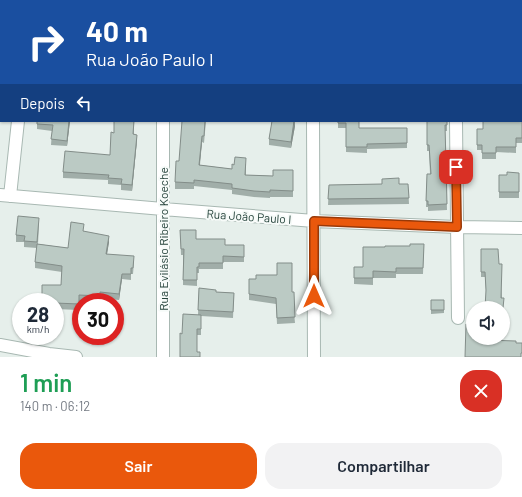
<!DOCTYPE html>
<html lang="pt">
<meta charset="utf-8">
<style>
body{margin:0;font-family:Barlow,sans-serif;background:#f2f2f3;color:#1f2937;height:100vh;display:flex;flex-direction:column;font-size:15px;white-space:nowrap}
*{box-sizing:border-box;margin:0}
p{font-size:13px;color:#747a83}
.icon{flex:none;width:22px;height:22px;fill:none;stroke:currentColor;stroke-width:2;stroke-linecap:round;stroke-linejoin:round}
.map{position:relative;height:357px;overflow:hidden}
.details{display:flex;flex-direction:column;background:#fff;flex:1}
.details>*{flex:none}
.hud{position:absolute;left:0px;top:0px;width:522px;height:122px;box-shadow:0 1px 3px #0004;background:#1a4fa0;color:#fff;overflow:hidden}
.buttons{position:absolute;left:466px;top:301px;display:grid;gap:8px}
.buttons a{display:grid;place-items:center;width:44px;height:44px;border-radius:50%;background:#fff;box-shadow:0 1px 3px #0004;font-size:20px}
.speed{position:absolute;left:12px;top:293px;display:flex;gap:8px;font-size:20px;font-weight:700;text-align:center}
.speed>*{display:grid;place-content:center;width:52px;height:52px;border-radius:50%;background:#fff;box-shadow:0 1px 3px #0004;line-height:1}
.speed small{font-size:10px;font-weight:400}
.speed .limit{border:6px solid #d22;background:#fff;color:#111}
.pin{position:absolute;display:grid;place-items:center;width:34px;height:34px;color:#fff;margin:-17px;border-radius:8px;box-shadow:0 2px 6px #0006}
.me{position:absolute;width:44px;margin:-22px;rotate:0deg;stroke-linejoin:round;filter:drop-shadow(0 0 3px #0008)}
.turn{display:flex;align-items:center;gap:14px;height:84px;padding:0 20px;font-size:18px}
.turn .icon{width:52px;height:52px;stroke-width:2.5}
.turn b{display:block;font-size:28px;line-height:34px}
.then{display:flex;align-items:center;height:38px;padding:0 20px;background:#0003;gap:8px;font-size:15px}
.round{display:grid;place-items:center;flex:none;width:42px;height:42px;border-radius:16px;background:#f2f2f3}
.head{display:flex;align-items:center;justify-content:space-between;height:68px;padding:0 20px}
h1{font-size:24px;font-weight:600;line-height:30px;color:#1e9e55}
.cta{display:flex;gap:8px;margin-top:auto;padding:8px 20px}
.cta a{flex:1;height:46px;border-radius:16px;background:#ea580c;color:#fff;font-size:16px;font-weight:600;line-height:46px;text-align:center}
.cta a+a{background:#f2f2f3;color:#1f2937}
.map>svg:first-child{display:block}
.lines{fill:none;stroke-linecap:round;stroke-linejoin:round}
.minor-casing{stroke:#a8b8b2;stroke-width:14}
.minor{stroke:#fff;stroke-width:12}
.wall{fill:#a1aea9}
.shaded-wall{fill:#838d89}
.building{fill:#bbcac4;stroke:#838d89}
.route-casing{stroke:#983908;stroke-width:10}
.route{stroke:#ea580c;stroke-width:7}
.labels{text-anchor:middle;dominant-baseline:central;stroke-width:4;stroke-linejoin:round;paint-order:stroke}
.street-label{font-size:12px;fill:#24423a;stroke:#f7fbf9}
</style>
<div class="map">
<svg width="522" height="357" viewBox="0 0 522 357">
<rect width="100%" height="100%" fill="#e6efeb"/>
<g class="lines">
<!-- minor casing -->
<g class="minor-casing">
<path id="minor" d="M163,0V1
M313,0V1
M455,0V1
M32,1V0
M163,121V357
M313,121L314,357
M456,121L458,318
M0,195L163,209L314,221L457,227L522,228
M10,196L18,121
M0,345L49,354L76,357"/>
</g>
<!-- minor -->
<use href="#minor" class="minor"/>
</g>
<!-- wall -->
<path class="wall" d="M522,84V143H516V153L496,152V159H482V150H477V129H483L521,121Z
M34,121H70L67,146L51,145L52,131L37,129V121Z
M114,121H134V134L137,140L132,191L121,190V185L108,184V180L63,178V172L110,155L114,133Z
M206,121L204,143L202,142L200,165L232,169L234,165L246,164V175L273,176L293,170V197H270V198L254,197L232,194V190L194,186V189H175V182L179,161Z
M266,121H295V126L291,148L269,145V139L272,121Z
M338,121H359V128H407V148L367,149V153L346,152V128H338Z
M427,121H447V131H445L447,210L428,211V207H426L427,174H430L429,151H427Z
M519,173V198H499V175H507Z
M382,184H408L409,204L328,205L329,185Z
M39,224L38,244L68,248L83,231L109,242L107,254L134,262L133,274H131V280L122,279L119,300L100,298V301H79V310L55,309V302L61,285L62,272L35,268V262L37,248L24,247V242H16V235Z
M180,230L196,239L225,245H244V262H223V269H199V273H197V286L183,285V255H181Z
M424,244L423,274H396V278H373V285L354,284V267H363L385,247L410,246Z
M481,249L499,264L502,298L504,303L486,292L485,277H481Z
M249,279L292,292L295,323L277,324L276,304L249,300Z
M199,288L216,292L234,293L233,318L201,316V335H197V352L200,357L182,334L198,315Z
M431,300H444V313L431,314Z"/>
<!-- shaded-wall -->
<path class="shaded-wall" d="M69,121H70L67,146V141Z
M294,121L295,126L291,148V142Z
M137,135V140L132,191V185Z
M202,136V142L199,171V165Z
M109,236V242L106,260V254Z
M122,274V279L119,300V294Z"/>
<!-- building -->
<path class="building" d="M72,0H132V1H72Z
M0,29H1V55L0,63Z
M0,73H1L0,90Z
M521,84H522V138H516V147H496V153H482V145H477V129H483V121H521Z
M37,121H69L67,141L51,139L53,125L37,124Z
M114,121H134L133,134L137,135L132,185L121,184L122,179L108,178L109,175L63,172L65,151L110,155L111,132L114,133Z
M182,121H205L204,136H202L199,165L232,169V164L234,165L235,157L246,158L245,175L273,176V170H293V191L270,190V192L254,191L232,188V184L194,180V183L175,182L176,161H179Z
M272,121H294L291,142L269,139Z
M338,121H359V128H407V143L367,144V147H346V123H338Z
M427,121H447V125H445L447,204L428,205V201H426L427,174H431L429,145H427Z
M507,172L519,173V192H499V175H507Z
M399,178V184H408L409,198L328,199L329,185L382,184V179Z
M18,216L39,218L37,242L24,241L25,236L16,235Z
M71,222L84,224L83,231L109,236L106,254L134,256L133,268H131V274H122L119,294L100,292V296L79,295V304L55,303V302H42V285H61L62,266L35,262L37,244L68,248Z
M180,230H196V239H225V245H244V257L223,256V263H199V267H197V280H183L184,249H181Z
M410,244H424L423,268H396V272L373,271V278H354V267H363V247H385V246H410Z
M481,249H498L499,264H502L501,298H504L503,308H485L486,290L485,272H481Z
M277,263H292V292H294L295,317L277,318L276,298L249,294V279H256V275H277Z
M199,288L216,290V292L234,293L233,312L198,310Z
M431,300H444V310H431Z
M183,314L201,315V329H197V352H200V357H180V333L182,334Z
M466,324H473V338H485V340L516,341V343H522V353H521V357H465Z"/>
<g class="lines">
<!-- route casing -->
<g class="route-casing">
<path id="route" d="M314,296V221L457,227L456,167"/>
</g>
<!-- route -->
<use href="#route" class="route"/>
</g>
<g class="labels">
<!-- street labels -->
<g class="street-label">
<text transform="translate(249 216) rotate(4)">Rua João Paulo I</text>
<text transform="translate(163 239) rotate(-90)">Rua Evilásio Ribeiro Koeche</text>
</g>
</g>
</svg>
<div class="buttons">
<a><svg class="icon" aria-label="sound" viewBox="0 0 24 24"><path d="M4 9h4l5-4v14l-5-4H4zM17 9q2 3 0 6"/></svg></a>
</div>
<div class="speed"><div>28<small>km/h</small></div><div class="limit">30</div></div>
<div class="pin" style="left:456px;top:167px;background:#d93025"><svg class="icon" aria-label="arrive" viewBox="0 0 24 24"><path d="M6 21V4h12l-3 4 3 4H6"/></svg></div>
<svg class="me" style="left:314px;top:296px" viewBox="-20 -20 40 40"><path d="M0-17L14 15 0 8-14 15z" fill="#ea580c" stroke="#fff" stroke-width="4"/></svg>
<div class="hud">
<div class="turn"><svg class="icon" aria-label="right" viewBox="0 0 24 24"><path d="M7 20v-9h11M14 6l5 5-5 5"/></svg><div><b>40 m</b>Rua João Paulo I</div></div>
<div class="then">Depois<svg class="icon" aria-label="left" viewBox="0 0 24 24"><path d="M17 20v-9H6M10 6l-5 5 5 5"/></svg></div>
</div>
</div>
<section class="details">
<div class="head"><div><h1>1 min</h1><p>140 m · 06:12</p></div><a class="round" style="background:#d93025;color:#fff"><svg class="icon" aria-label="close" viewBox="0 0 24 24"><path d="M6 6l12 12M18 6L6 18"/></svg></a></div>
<div class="cta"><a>Sair</a><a>Compartilhar</a></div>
</section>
